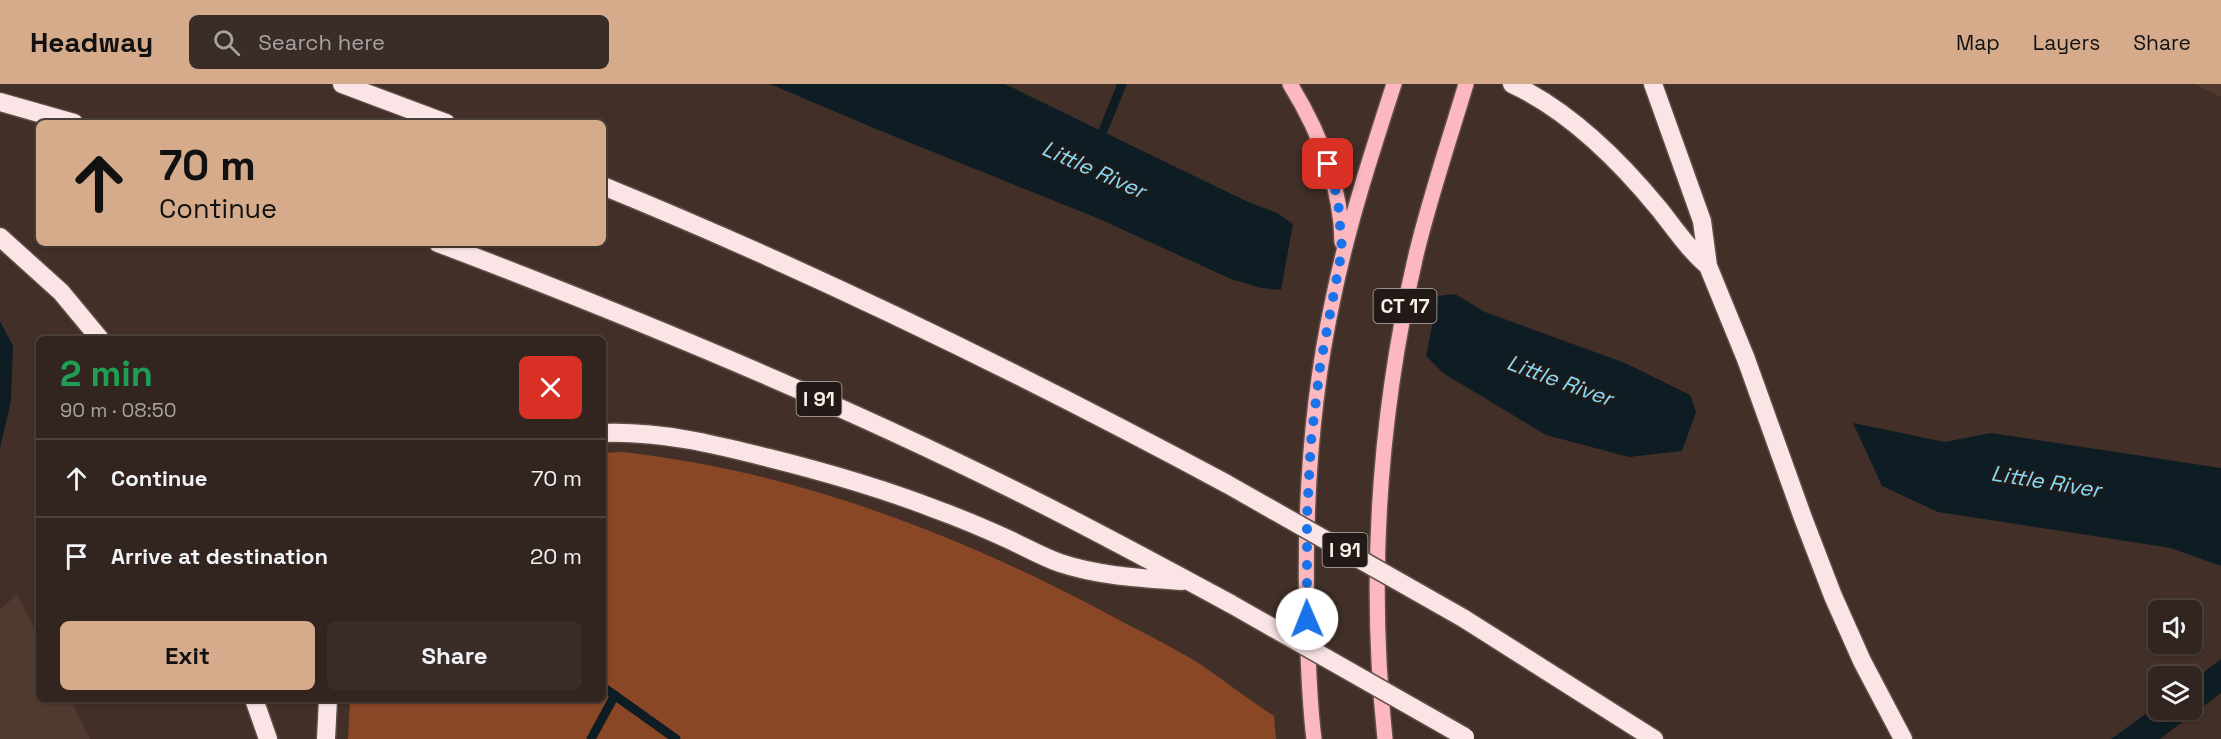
<!DOCTYPE html>
<meta charset="utf-8">
<style>
body{margin:0;font-family:"Space Grotesk",sans-serif;background:#3a2c27;color:#f1f3f6;height:100vh;display:flex;flex-direction:column;font-size:22px;white-space:nowrap}
*{box-sizing:border-box;margin:0}
p{font-size:20px;color:#a8a4a4}
.icon{flex:none;width:33px;height:33px;fill:none;stroke:currentColor;stroke-width:2;stroke-linecap:round;stroke-linejoin:round}
.map{position:relative;flex:1;overflow:hidden}
.details{position:absolute;left:36px;top:252px;width:570px;height:366px;display:flex;flex-direction:column;background:#32241e;border-radius:9px;box-shadow:0 2px 4px #0004,0 0 0 2px #4d413c}
.details>*{flex:none}
.guide{position:absolute;left:36px;top:36px;width:570px;height:126px;border-radius:9px;box-shadow:0 2px 4px #0004,0 0 0 2px #4d413c;background:#d6ab8b;color:#111;overflow:hidden}
.fabs{position:absolute;left:2148px;top:516px;display:grid;gap:12px}
.fabs a{display:grid;place-items:center;width:54px;height:54px;border-radius:9px;background:#32241e;box-shadow:0 2px 4px #0004,0 0 0 2px #4d413c;font-size:30px}
.pin{position:absolute;display:grid;place-items:center;width:51px;height:51px;color:#fff;margin:-26px;border-radius:12px;box-shadow:0 3px 9px #0006}
.me{position:absolute;width:66px;margin:-33px;rotate:359deg;stroke-linejoin:round;filter:drop-shadow(0 0 4px #0008)}
.turn{display:flex;align-items:center;gap:21px;height:126px;padding:0 24px;font-size:27px}
.turn .icon{width:78px;height:78px;stroke-width:2.5}
.turn b{display:block;font-size:42px;line-height:51px}
.round{display:grid;place-items:center;flex:none;width:63px;height:63px;border-radius:9px;background:#3a2c27}
.head{display:flex;align-items:center;justify-content:space-between;height:102px;padding:0 24px}
h1{font-size:36px;font-weight:700;line-height:45px;color:#1e9e55}
.action{display:flex;gap:12px;margin-top:auto;padding:12px 24px}
.action a{flex:1;height:69px;border-radius:9px;background:#d6ab8b;color:#111;font-size:24px;font-weight:700;line-height:69px;text-align:center}
.action a+a{background:#3a2c27;color:#f1f3f6}
ul{padding:0;list-style:none}
li{display:flex;align-items:center;gap:18px;height:78px;padding:0 24px;border-top:2px solid #4d413c}
li div{flex:1}
li b{display:block;font-size:22px}
li em{font-style:normal}
header{display:flex;align-items:center;gap:36px;box-sizing:border-box;height:84px;padding:0 30px;background:#d6ab8b;color:#111}
header strong{font-size:28px}
nav{display:flex;gap:33px;margin-inline-start:auto;font-size:21px}
.search{width:420px;height:54px;background:#3a2c27;display:flex;align-items:center;gap:15px;box-sizing:border-box;padding:0 21px;border-radius:9px;color:#a8a4a4;font-size:22px}
.map>svg:first-child{display:block}
.built{fill:#513a2f}
.green{fill:#8a4726}
.water{fill:#0e1d23}
.lines{fill:none;stroke-linecap:round;stroke-linejoin:round}
.stream{stroke:#0e1d23;stroke-width:9}
.primary-casing{stroke:#5f4f47;stroke-width:18}
.motorway-casing{stroke:#5f4f47;stroke-width:21}
.primary{stroke:#fdb7be;stroke-width:15}
.motorway{stroke:#fae4e6;stroke-width:18}
.motorway-bridge-casing{stroke:#5f4f47;stroke-width:21;stroke-linecap:butt}
.motorway-bridge{stroke:#fae4e6;stroke-width:18}
.route{stroke:#1a73e8;stroke-width:10;stroke-dasharray:0 18}
.labels{text-anchor:middle;dominant-baseline:central;stroke-width:4.5;stroke-linejoin:round;paint-order:stroke}
.shield{fill:#221a16;stroke:#b9afaa;stroke-width:1.5}
.shield-label{font-size:20px;font-weight:bold;fill:#faefe9}
.water-label{font-size:22px;font-style:italic;fill:#87d9f8;stroke:#221a16}
</style>
<header>
<strong>Headway</strong>
<div class="search"><svg class="icon" aria-label="search" viewBox="0 0 24 24"><circle cx="10" cy="10" r="6"/><path d="M15 15l6 6"/></svg>Search here</div>
<nav><a>Map</a><a>Layers</a><a>Share</a></nav>
</header>
<div class="map">
<svg width="2221" height="655" viewBox="0 0 2221 655">
<rect width="100%" height="100%" fill="#423028"/>
<!-- built -->
<path class="built" d="M2195,0H2221V13Z
M17,510L39,554V615H70L90,655H0V526Z"/>
<!-- green -->
<path class="green" d="M623,368C792,387 954,448 1104,528C1136,545 1169,561 1200,580C1225,597 1249,616 1274,632L1276,655H348L350,615H603V369Z"/>
<!-- water -->
<path class="water" d="M770,0H1004L1009,2L1248,118L1277,129L1293,140L1281,206L1261,204L1231,195L1097,134L876,45Z
M1455,210L1485,228L1625,279L1690,311L1696,328L1682,367L1629,373L1546,351L1443,289L1426,272L1438,212Z
M0,237L13,262L11,317L0,364Z
M1853,339L1945,358L1991,349L2221,384V482L2171,464L1938,428L1882,402Z
M2221,575V609L2160,655H2111L2158,621V626H2192V597Z"/>
<g class="lines">
<!-- stream -->
<path class="stream" d="M1098,59L1122,0
M603,603L676,655
M591,655L615,611"/>
<!-- primary casing -->
<g class="primary-casing">
<path id="primary" d="M1290,0C1319,47 1341,102 1342,158
M1314,655C1309,616 1308,576 1307,537C1304,429 1310,321 1333,215C1348,142 1371,71 1394,0
M1385,655C1368,492 1379,330 1416,171C1430,113 1449,57 1466,0"/>
</g>
<!-- motorway casing -->
<g class="motorway-casing">
<path id="motorway" d="M342,0L446,39
M1512,0C1570,27 1620,77 1660,126C1675,145 1689,166 1708,182
M1653,0L1702,137L1708,182L1746,275L1803,434L1833,512L1862,577L1903,655
M0,18L74,39
M603,102C816,189 1024,291 1227,400
M0,153L61,208L100,255
M438,159C633,233 827,313 1014,406C1087,442 1159,481 1231,520
M603,349C660,347 714,360 769,374C825,388 881,404 935,425C960,434 986,445 1010,456C1027,464 1043,473 1060,479C1099,492 1141,494 1182,497
M1463,534L1654,655
M254,615L268,655
M326,655L328,615"/>
</g>
<!-- primary -->
<use href="#primary" class="primary"/>
<!-- motorway -->
<use href="#motorway" class="motorway"/>
<!-- motorway-bridge casing -->
<g class="motorway-bridge-casing">
<path id="motorway-bridge" d="M1227,400L1463,534
M1231,520L1465,653"/>
</g>
<!-- motorway-bridge -->
<use href="#motorway-bridge" class="motorway-bridge"/>
</g>
<g class="lines">
<!-- route -->
<path class="route" d="M1307,535V432L1311,357L1320,283L1342,166L1338,116L1328,80"/>
</g>
<g class="labels">
<!-- shield labels -->
<g class="shield">
<rect x="1373.5" y="205" width="63" height="34" rx="4.5"/>
<rect x="796.5" y="298" width="45" height="34" rx="4.5"/>
<rect x="1322.5" y="449" width="45" height="34" rx="4.5"/>
</g>
<g class="shield-label">
<text x="1405" y="222">CT 17</text>
<text x="819" y="315">I 91</text>
<text x="1345" y="466">I 91</text>
</g>
<!-- water labels -->
<g class="water-label">
<text transform="translate(1094 85) rotate(24)">Little River</text>
<text transform="translate(1560 296) rotate(20)">Little River</text>
<text transform="translate(2046 397) rotate(9)">Little River</text>
</g>
</g>
</svg>
<div class="fabs">
<a><svg class="icon" aria-label="sound" viewBox="0 0 24 24"><path d="M4 9h4l5-4v14l-5-4H4zM17 9q2 3 0 6"/></svg></a>
<a><svg class="icon" aria-label="layers" viewBox="0 0 24 24"><path d="M12 4l9 5-9 5-9-5zM3 14l9 5 9-5"/></svg></a>
</div>
<div class="pin" style="left:1328px;top:80px;background:#d93025"><svg class="icon" aria-label="arrive" viewBox="0 0 24 24"><path d="M6 21V4h12l-3 4 3 4H6"/></svg></div>
<svg class="me" style="left:1307px;top:535px" viewBox="-20 -20 40 40"><circle r="19" fill="#fff"/><path d="M0-13L10 11 0 6-10 11z" fill="#1a73e8"/></svg>
<div class="guide">
<div class="turn"><svg class="icon" aria-label="ahead" viewBox="0 0 24 24"><path d="M12 20V5M6 11l6-6 6 6"/></svg><div><b>70 m</b>Continue</div></div>
</div>
<section class="details">
<div class="head"><div><h1>2 min</h1><p>90 m · 08:50</p></div><a class="round" style="background:#d93025;color:#fff"><svg class="icon" aria-label="close" viewBox="0 0 24 24"><path d="M6 6l12 12M18 6L6 18"/></svg></a></div>
<ul>
<li><svg class="icon" aria-label="ahead" viewBox="0 0 24 24"><path d="M12 20V5M6 11l6-6 6 6"/></svg><div><b>Continue</b></div><em>70 m</em></li>
<li><svg class="icon" aria-label="arrive" viewBox="0 0 24 24"><path d="M6 21V4h12l-3 4 3 4H6"/></svg><div><b>Arrive at destination</b></div><em>20 m</em></li>
</ul>
<div class="action"><a>Exit</a><a>Share</a></div>
</section>
</div>
